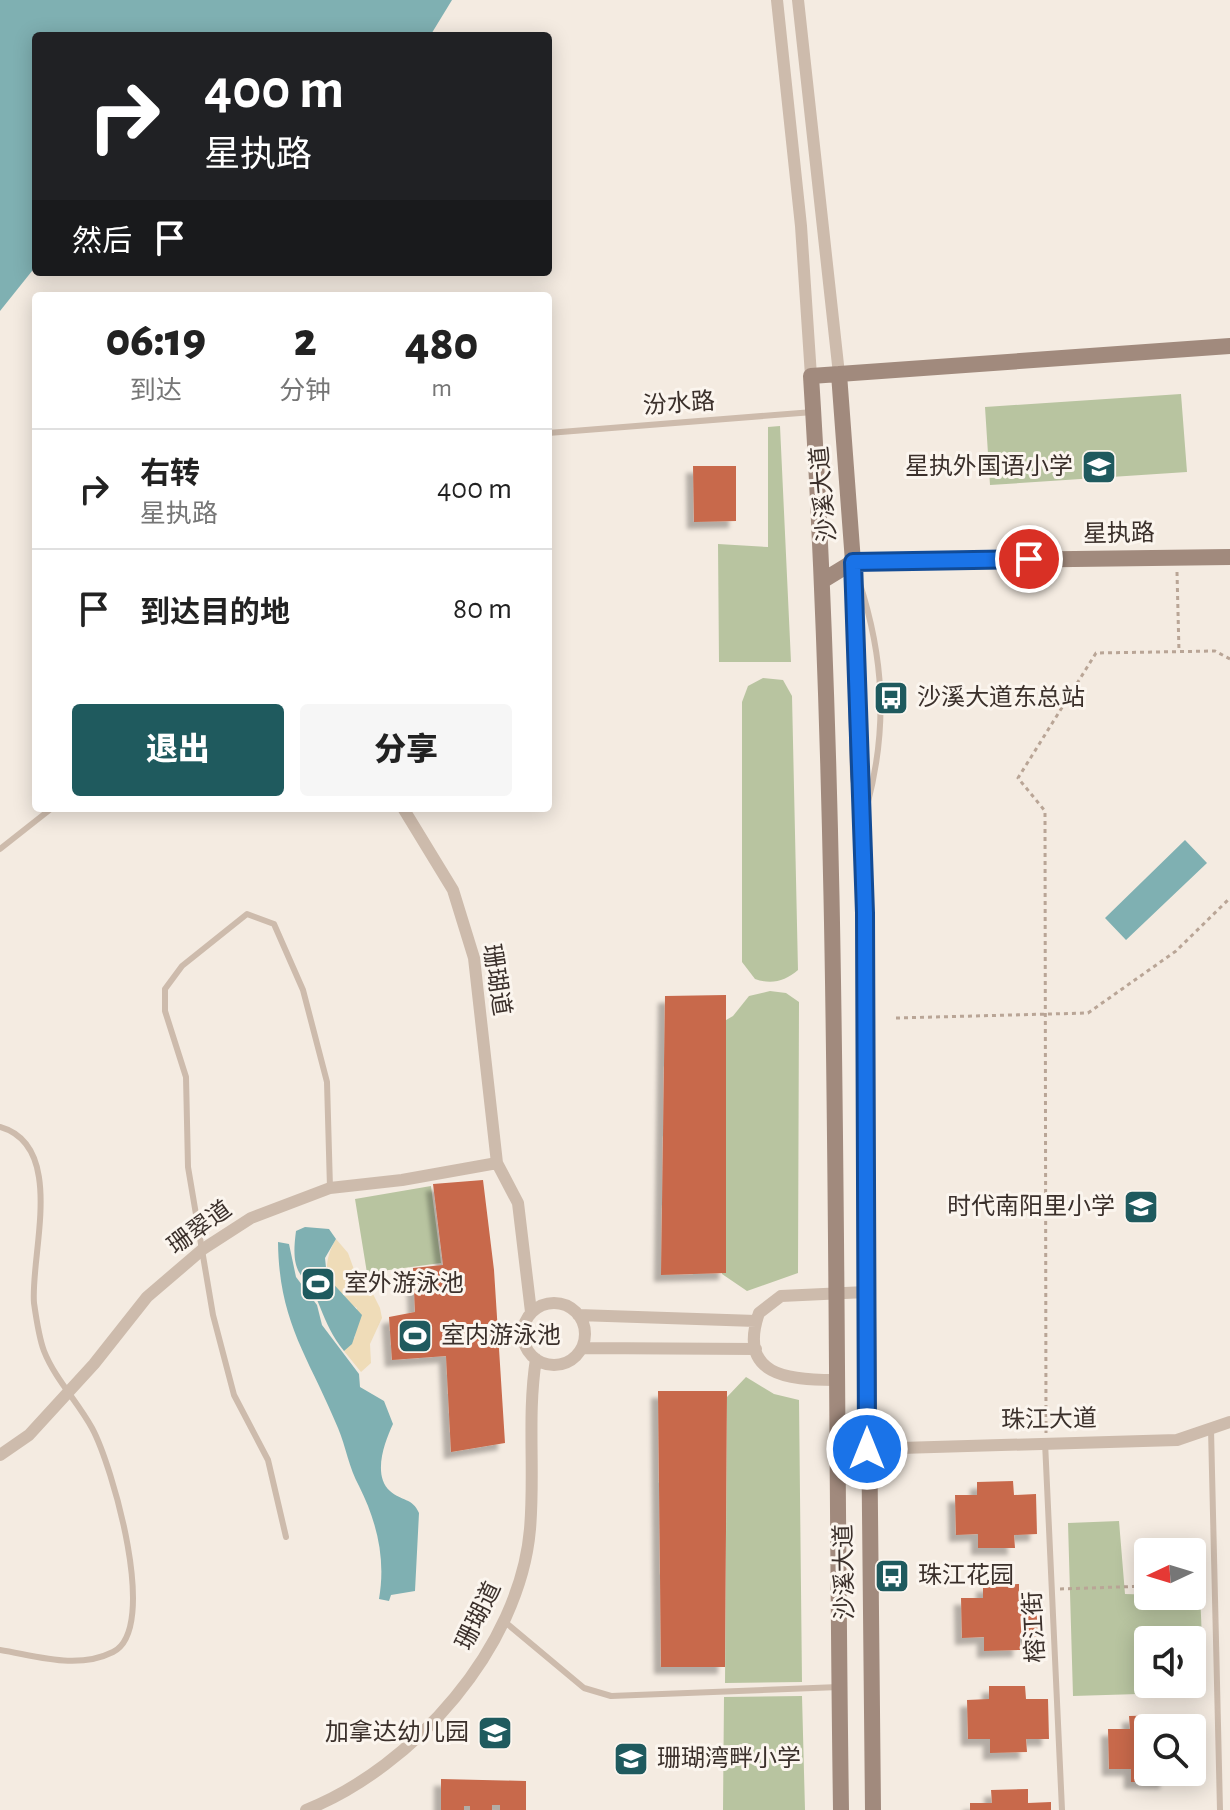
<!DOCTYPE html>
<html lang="zh">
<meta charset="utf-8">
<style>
body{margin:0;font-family:"Alegreya Sans","Noto Sans SC",sans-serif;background:#f6f6f6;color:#222;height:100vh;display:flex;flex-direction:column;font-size:30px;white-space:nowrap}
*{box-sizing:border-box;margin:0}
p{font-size:26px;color:#767676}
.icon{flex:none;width:44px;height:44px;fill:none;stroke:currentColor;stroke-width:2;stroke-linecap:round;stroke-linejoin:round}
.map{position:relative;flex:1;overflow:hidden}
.details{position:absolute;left:32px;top:292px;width:520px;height:520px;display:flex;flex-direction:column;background:#fff;border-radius:8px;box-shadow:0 4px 20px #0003}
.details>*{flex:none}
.guide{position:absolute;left:32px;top:32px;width:520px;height:244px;border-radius:8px;box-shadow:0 4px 20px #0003;background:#202124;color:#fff;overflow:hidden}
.needle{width:52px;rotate:266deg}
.tools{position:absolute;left:1134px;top:1538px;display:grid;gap:16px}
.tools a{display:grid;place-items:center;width:72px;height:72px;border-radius:8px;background:#fff;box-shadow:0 4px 20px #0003;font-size:40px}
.pin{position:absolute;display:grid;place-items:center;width:68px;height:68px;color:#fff;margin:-34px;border:4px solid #fff;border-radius:50%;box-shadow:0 2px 8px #0007}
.me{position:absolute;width:88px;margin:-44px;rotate:0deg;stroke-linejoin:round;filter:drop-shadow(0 0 6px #0008)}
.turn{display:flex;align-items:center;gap:28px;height:168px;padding:0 40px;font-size:36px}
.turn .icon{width:104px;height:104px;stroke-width:2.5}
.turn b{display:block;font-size:56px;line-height:68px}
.then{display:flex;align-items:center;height:76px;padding:0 40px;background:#0003;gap:16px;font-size:30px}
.eta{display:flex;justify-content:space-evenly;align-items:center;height:136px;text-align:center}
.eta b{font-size:48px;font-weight:800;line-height:56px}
.button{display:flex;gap:16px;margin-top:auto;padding:16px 40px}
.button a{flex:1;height:92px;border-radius:8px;background:#1f5a5e;color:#fff;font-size:32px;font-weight:800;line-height:92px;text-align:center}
.button a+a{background:#f6f6f6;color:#222}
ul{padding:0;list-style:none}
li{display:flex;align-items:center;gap:24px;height:120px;padding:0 40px;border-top:2px solid #e0e0e0}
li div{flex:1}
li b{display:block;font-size:30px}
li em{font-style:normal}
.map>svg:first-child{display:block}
.green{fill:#b8c4a0;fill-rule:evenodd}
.sand{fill:#efdcb8}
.water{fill:#7fb0b2}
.building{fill:#c8694b;filter:url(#shadow)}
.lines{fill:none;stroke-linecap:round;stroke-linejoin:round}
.path{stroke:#b9a596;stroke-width:3;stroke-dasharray:4 4;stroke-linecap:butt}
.lane{stroke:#cdbbac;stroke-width:6}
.street{stroke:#cdbbac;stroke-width:12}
.secondary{stroke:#a18a7d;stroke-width:16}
.route-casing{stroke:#114b97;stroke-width:20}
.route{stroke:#1a73e8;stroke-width:14}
.labels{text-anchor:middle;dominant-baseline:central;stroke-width:6;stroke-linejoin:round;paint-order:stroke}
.street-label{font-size:24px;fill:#3b302b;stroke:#fbf5ee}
.poi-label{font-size:24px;fill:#3b302b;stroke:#fbf5ee;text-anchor:start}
</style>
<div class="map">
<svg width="1230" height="1810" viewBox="0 0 1230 1810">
<defs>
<filter id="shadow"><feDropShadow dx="-7" dy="7" stdDeviation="2" flood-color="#0004"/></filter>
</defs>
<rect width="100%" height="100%" fill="#f4ebe1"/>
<!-- green -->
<path class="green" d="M1181,394L1187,472L990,485L985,407Z
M780,426L791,662H719L718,544L768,547V427Z
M763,678L783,680L792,696L798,970C785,981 772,985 755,979L742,962V702L748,686Z
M770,991L786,993L799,1002L798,1273L747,1291L722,1274L721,1023L733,1016L749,996Z
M431,1186L441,1263L367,1273L355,1199Z
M746,1377L774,1394L799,1400L802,1682L725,1683L727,1397Z
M1119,1521L1125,1594L1192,1596V1590H1200L1204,1692L1073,1696L1068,1523ZM1192,1640V1684H1148V1640Z
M802,1696L805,1810H723L724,1697Z"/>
<!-- sand -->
<path class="sand" d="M336,1239L348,1253L356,1275L371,1290L380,1308L382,1318L370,1344L371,1363L361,1372L344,1351L355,1337L357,1308C326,1292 319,1268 336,1239Z"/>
<!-- water -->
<path class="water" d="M0,0H452L430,36H36V266L0,311Z
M1185,840L1207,863L1126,940L1105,918Z
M305,1227L329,1229L336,1239L325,1258L327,1277L362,1315L352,1344L344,1351C332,1336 327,1324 320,1307C307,1271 289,1282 296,1231Z
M278,1242L289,1244L296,1277L317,1305L322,1325L359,1374L360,1387L384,1401L393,1424C385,1441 372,1475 390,1491C401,1501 413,1498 419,1513L415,1591L391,1595L389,1601L379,1599C386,1559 377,1522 359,1486C349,1468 346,1447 338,1428C309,1357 279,1324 278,1242Z"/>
<!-- building -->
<path class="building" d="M693,466H736V521L694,522Z
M726,995V1273L661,1275L665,996Z
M483,1180L494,1270L505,1443L451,1452L446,1356L392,1360L389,1317L415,1312L413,1268L443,1265L433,1184Z
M658,1391H727L725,1667H661Z
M1013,1481L1014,1495L1036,1494L1037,1534L1014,1535L1015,1548H978V1534L956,1535L955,1495H977V1482Z
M1019,1584V1597H1042L1043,1637H1020V1650L984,1651V1637L962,1638L961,1598H983V1585Z
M989,1686H1025L1026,1699H1048L1049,1739H1026L1027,1752L990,1753V1739H968L967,1700L989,1699Z
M1166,1715V1728H1148V1772H1167V1782H1131V1769H1109L1108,1729H1130L1129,1716Z
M441,1779L526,1781V1810H500V1805H492V1810H470V1806H464V1810H441Z
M1028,1789V1803L1051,1802V1810H970V1803H992L991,1790Z"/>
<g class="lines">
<!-- path -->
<path class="path" d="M1177,572L1179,652
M896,1018L1088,1013L1176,951L1230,898
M1046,1433L1045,811L1018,778L1096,653L1215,651L1230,659
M1192,1584L1203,1583
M1060,1589L1148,1586"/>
<!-- lane -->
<path class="lane" d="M548,433L813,412
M859,581C884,658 888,727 867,806
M0,849L52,808
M0,1127C67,1146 30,1255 34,1303C36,1317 39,1338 44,1351C55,1379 78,1402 92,1428C112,1465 160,1629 113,1652C77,1670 37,1656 0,1650
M1211,1429L1220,1810
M1045,1442L1062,1810
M286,1537L268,1460L234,1395L213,1315L188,1167L186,1077L165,1011V989L182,966L247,914L274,924L303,990L327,1082L330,1188
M505,1622L584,1688L611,1696L839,1687"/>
<!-- street -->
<path class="street" d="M777,0L801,226L811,376
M798,0L839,374
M403,808L453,890L474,958L497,1163L518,1203L531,1312
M523 1334a31 31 0 1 1 62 0a31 31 0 1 1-62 0Z
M578,1315L756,1321
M582,1348L756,1349
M834,1380C789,1380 737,1376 759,1313L781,1296L866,1292
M867,1449L1177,1440L1230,1422
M0,1455L29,1435L94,1364L147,1297L203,1249L251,1218L330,1188L402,1180L497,1163
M306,1810C414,1767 520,1647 530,1529C535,1472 527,1416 536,1359"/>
<!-- secondary -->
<path class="secondary" d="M839,374L853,562L858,774L863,820L873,1810
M822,581L853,562L1230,557
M841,1810C834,1332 841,853 811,376L1230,346"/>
</g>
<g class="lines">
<!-- route casing -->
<g class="route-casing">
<path id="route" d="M867,1449L865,913L853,562L1029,559"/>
</g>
<!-- route -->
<use href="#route" class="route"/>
</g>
<!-- icons -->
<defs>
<g id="school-square" transform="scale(1.8)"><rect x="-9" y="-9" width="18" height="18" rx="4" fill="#1f5a5e" stroke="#fbf5ee"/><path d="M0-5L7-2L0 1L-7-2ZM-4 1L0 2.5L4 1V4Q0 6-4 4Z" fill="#fff"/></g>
<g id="bus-square" transform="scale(1.8)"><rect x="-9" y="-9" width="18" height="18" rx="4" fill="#1f5a5e" stroke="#fbf5ee"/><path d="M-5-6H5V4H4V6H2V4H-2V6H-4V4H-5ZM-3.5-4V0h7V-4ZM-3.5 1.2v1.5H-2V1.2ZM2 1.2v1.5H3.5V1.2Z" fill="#fff"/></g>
<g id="stadium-square" transform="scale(1.8)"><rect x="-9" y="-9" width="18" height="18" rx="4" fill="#1f5a5e" stroke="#fbf5ee"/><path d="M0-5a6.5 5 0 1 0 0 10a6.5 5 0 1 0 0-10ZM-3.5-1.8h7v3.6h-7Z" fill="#fff"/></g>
</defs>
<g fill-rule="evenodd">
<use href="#school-square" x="1099" y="467"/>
<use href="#bus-square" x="891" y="698"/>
<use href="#school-square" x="1141" y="1207"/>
<use href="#stadium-square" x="318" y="1284"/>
<use href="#stadium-square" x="415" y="1336"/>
<use href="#bus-square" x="892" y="1576"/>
<use href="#school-square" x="495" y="1733"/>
<use href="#school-square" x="631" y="1759"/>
</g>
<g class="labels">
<!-- street labels -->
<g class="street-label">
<text transform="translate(679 404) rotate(-4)">汾水路</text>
<text transform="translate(824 494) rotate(-95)">沙溪大道</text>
<text transform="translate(1119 534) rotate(-1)">星执路</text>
<text transform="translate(496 980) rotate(81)">珊瑚道</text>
<text transform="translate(200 1228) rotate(-36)">珊翠道</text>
<text transform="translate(1049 1420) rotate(-1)">珠江大道</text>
<text transform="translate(845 1572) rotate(-91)">沙溪大道</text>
<text transform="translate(479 1616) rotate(-64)">珊瑚道</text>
<text transform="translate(1035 1627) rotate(-93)">榕江街</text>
</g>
<!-- poi labels -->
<g class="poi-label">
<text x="1073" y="467" text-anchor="end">星执外国语小学</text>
<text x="917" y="698">沙溪大道东总站</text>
<text x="1115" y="1207" text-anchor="end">时代南阳里小学</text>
<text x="344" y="1284">室外游泳池</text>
<text x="441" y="1336">室内游泳池</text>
<text x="918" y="1576">珠江花园</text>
<text x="469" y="1733" text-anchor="end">加拿达幼儿园</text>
<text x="657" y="1759">珊瑚湾畔小学</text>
</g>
</g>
</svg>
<div class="tools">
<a><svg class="needle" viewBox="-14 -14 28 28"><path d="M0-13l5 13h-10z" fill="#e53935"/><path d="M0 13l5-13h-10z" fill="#767676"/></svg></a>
<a><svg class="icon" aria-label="sound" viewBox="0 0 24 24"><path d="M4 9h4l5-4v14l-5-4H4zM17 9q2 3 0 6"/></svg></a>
<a><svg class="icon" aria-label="search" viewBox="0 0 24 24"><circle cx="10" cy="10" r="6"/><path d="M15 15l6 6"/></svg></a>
</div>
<div class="pin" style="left:1029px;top:559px;background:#d93025"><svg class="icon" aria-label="arrive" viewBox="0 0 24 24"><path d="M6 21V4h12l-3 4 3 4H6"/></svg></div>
<svg class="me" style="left:867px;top:1449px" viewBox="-20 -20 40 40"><circle r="17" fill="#1a73e8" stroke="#fff" stroke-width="3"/><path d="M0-11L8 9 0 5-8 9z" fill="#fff"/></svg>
<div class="guide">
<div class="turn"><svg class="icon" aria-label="right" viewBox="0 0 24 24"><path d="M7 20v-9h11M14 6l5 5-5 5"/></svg><div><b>400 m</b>星执路</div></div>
<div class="then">然后<svg class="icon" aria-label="arrive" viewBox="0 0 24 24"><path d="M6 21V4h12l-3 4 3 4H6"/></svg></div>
</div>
<section class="details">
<div class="eta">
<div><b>06:19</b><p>到达</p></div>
<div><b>2</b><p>分钟</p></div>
<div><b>480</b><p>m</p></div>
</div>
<ul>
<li><svg class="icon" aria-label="right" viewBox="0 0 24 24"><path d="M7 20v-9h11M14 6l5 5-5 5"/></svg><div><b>右转</b><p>星执路</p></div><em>400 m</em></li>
<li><svg class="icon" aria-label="arrive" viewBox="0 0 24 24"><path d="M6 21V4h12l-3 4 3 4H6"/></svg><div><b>到达目的地</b></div><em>80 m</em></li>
</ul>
<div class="button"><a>退出</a><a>分享</a></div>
</section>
</div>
